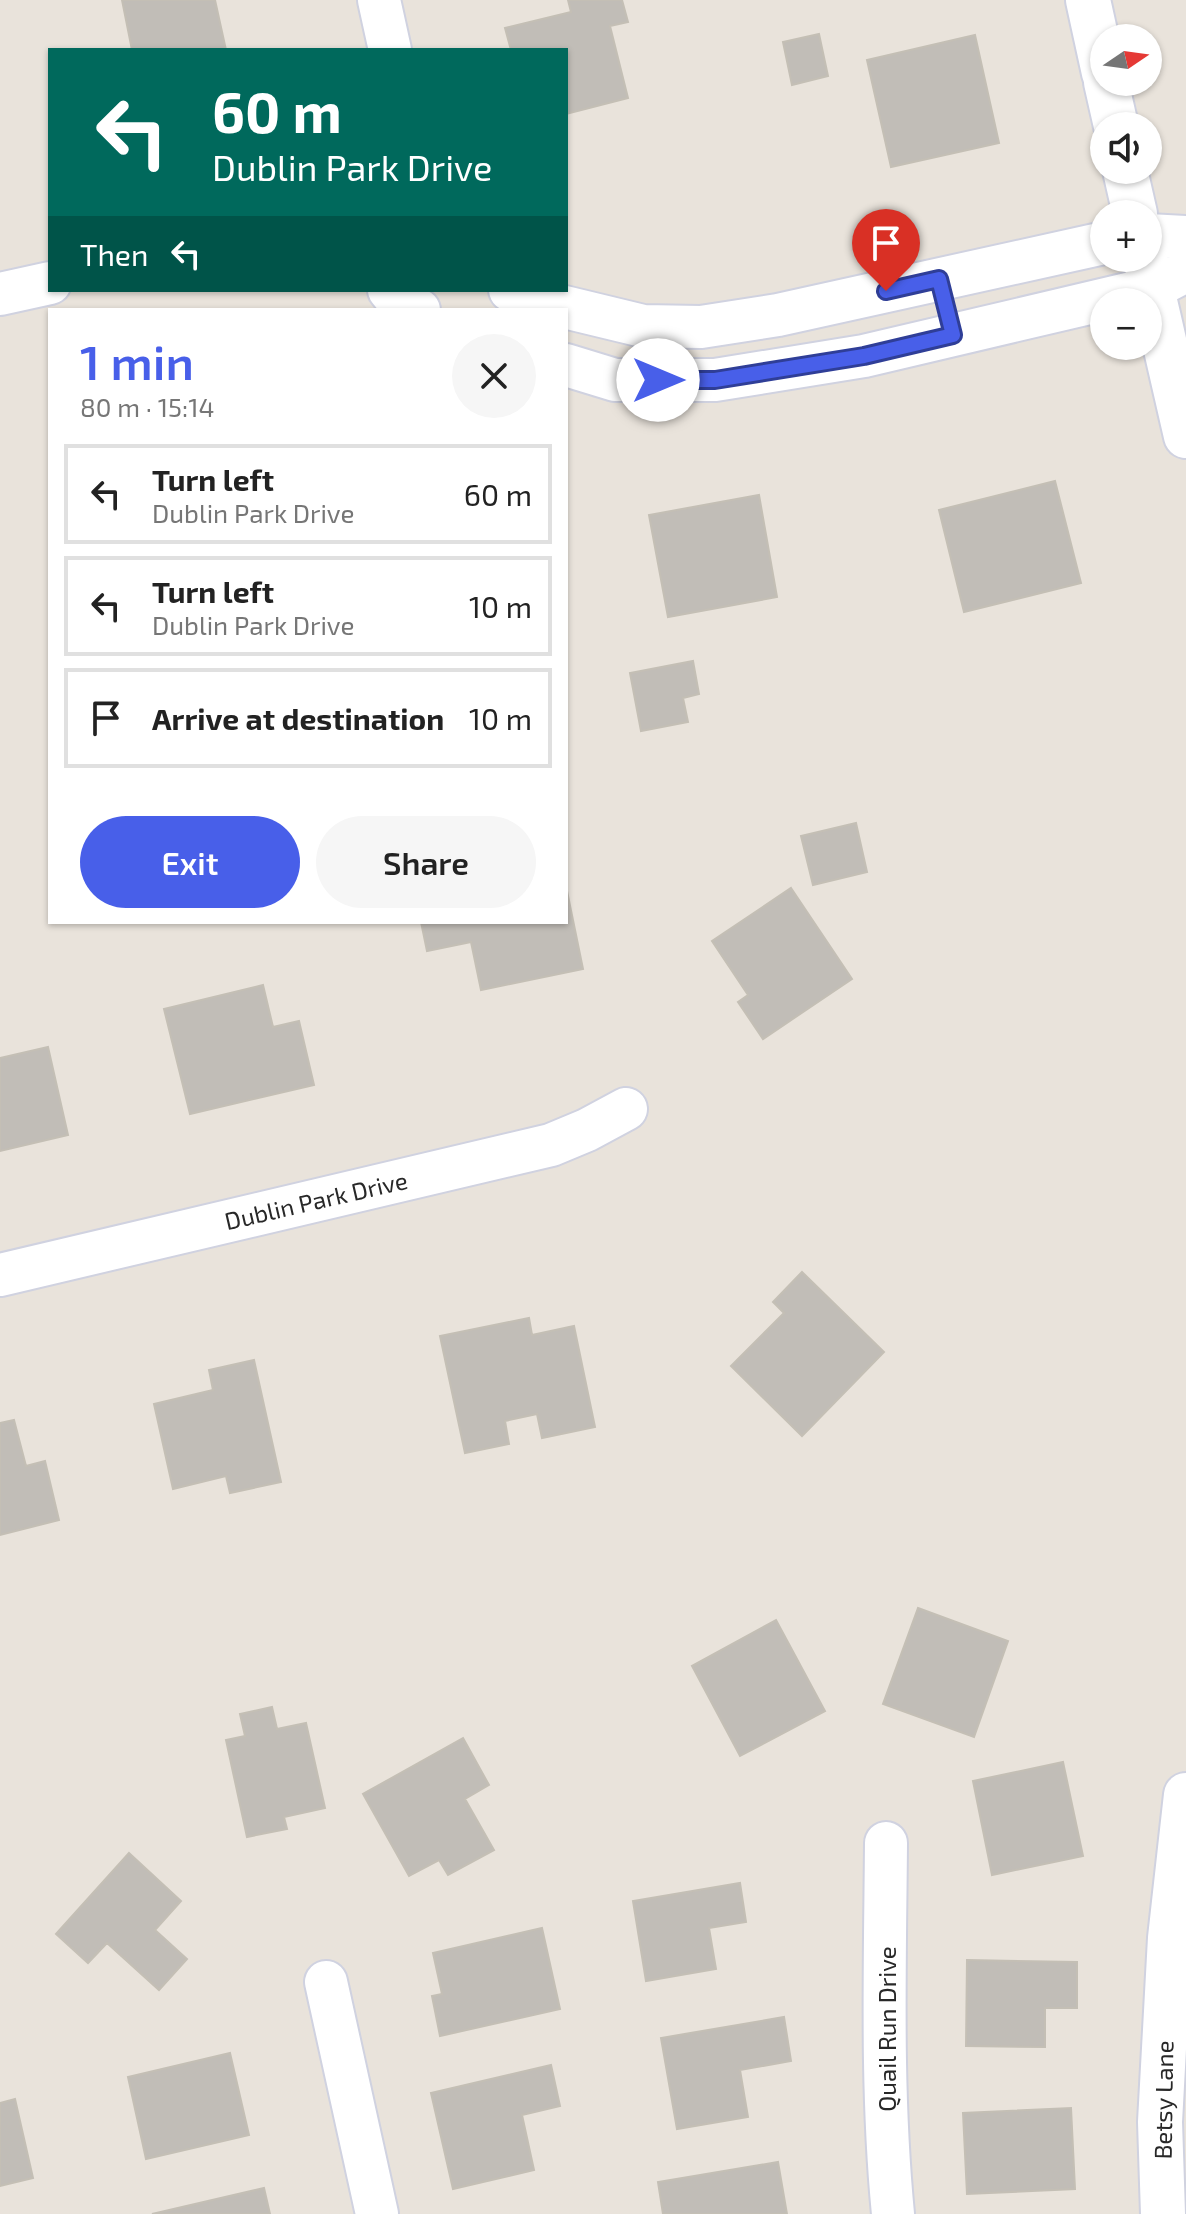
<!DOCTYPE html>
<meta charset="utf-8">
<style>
body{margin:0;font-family:"Exo 2",sans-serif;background:#f6f6f6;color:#222;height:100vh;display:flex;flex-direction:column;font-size:30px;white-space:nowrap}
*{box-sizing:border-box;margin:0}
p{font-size:26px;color:#767676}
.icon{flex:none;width:44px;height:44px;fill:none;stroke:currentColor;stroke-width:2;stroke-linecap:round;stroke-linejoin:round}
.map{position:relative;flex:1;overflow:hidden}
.drawer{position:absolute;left:48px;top:308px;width:520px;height:616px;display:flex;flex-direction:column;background:#fff;border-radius:0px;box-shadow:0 2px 6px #0004}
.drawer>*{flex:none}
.top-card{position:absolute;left:48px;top:48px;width:520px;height:244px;border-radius:0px;box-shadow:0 2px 6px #0004;background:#00695c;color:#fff;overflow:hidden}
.needle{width:52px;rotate:77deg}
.controls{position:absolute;left:1090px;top:24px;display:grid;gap:16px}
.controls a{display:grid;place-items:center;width:72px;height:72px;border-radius:50%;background:#fff;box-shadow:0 2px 6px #0004;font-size:40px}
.pin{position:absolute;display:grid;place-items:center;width:68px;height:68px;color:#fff;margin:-82px -34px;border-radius:50% 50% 50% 0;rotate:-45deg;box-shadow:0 0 8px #0007}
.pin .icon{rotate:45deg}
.me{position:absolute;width:88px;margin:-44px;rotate:90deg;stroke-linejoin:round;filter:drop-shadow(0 0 6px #0008)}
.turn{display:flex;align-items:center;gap:28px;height:168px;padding:0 32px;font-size:36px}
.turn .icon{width:104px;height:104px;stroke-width:2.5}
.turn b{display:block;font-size:56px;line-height:68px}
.then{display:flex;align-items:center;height:76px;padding:0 32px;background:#0003;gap:16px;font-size:30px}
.round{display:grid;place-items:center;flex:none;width:84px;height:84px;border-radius:42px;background:#f6f6f6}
.headline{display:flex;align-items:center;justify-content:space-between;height:136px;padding:0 32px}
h1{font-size:48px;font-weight:600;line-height:60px;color:#485fe9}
.button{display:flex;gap:16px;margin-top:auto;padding:16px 32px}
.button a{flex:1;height:92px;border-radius:48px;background:#485fe9;color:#fff;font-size:32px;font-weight:600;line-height:92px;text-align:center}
.button a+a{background:#f6f6f6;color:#222}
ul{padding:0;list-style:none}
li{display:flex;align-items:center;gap:24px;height:100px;margin:0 16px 12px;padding:0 16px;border:4px solid #e0e0e0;border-radius:0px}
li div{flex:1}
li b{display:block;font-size:30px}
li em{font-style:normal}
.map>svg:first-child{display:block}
.building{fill:#c1bdb7;stroke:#c4bfb5;stroke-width:2}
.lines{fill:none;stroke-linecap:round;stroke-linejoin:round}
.street-casing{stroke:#d0d2e0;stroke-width:46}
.secondary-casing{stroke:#d0d2e0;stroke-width:48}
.street{stroke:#fff;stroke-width:42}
.secondary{stroke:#fff;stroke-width:44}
.route-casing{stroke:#2f3e97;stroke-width:20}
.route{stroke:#485fe9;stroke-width:14}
.labels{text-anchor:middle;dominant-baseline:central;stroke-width:6;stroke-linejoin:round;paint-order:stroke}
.street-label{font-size:24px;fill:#282828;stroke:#fff}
</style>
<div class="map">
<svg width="1186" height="2214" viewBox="0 0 1186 2214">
<rect width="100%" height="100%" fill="#e9e3db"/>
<!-- building -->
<path class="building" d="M122,0H215L226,50H132Z
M568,0H622L628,22L610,26L628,98L566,114V50H511L505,28L571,12Z
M819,34L828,76L792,85L783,42Z
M975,35L999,143L891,167L867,60Z
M1055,481L1081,583L964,612L939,510Z
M759,495L777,597L668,617L649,515Z
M693,661L699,694L683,698L688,722L641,731L630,673Z
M856,823L867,872L813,885L801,836Z
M566,886L583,969L481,990L471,942L427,951L421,922H566Z
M791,888L852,979L763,1039L738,1002L748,995L712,941Z
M263,985L273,1027L299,1021L314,1085L190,1114L164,1009Z
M48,1047L68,1135L0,1151V1058Z
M802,1272L884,1352L802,1436L731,1366L784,1313L773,1302Z
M529,1318L532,1335L574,1326L595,1427L542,1438L537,1414L505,1421L509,1444L465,1453L440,1336Z
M254,1360L281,1482L230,1493L226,1476L173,1489L154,1404L213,1390L209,1370Z
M14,1420L26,1466L45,1461L59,1520L0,1535V1423Z
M918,1608L1008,1641L974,1737L883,1704Z
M776,1620L825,1711L740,1756L692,1666Z
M272,1707L277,1729L306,1723L325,1808L284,1817L287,1829L247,1837L226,1740L245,1736L240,1714Z
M463,1738L489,1785L465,1799L494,1850L448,1875L439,1860L409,1876L363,1794Z
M1063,1762L1083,1856L992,1875L973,1781Z
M129,1853L181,1901L155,1930L187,1959L159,1990L107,1943L88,1963L56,1934Z
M740,1883L746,1922L709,1928L716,1969L646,1981L633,1901Z
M542,1928L560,2009L440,2036L432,1996L442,1994L433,1953Z
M967,1960L1077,1962V2008H1045V2047L966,2046Z
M784,2017L791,2061L740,2070L748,2117L677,2129L661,2038Z
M230,2053L249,2135L146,2159L128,2077Z
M551,2065L560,2106L522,2115L534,2170L453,2189L431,2093Z
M15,2099L33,2178L0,2186V2103Z
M1071,2108L1075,2189L967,2194L963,2113Z
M778,2162L787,2214H663L658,2182Z
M264,2188L270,2214H152Z"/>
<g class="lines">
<!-- street casing -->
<g class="street-casing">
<path id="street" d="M379,0L390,50
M1148,235L1186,237
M389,290L397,300L419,310
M510,290L548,303L643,326L701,327L778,315L1104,243
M0,294L50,283
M566,365L615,380H715L864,356L1153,288L1186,271
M0,1275L551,1145L587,1130L626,1109
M886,1843C885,1967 881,2091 893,2214
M326,1982L377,2214"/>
</g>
<!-- secondary casing -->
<g class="secondary-casing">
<path id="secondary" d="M1088,0L1104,73
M1106,82L1116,126
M1125,170L1135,214
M1145,258L1186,436
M1163,2214L1160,2122L1170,1938L1186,1795"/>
</g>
<!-- street -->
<use href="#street" class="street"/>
<!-- secondary -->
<use href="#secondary" class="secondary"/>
</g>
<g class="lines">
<!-- route casing -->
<g class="route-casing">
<path id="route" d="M658,380H715L864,356L953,335L939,279L886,291"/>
</g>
<!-- route -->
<use href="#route" class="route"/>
</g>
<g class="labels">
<!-- street labels -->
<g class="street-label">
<text transform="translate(316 1200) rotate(-13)">Dublin Park Drive</text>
<text transform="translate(886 2029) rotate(-90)">Quail Run Drive</text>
<text transform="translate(1163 2100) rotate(-89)">Betsy Lane</text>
</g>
</g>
</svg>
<div class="controls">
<a><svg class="needle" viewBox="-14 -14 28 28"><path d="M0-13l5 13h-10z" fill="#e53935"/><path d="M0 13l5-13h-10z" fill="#767676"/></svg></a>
<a><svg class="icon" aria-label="sound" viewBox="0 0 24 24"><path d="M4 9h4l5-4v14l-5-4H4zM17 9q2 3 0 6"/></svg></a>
<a>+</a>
<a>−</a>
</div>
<div class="pin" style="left:886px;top:291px;background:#d93025"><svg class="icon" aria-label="arrive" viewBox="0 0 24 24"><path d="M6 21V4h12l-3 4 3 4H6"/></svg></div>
<svg class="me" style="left:658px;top:380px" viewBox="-20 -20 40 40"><circle r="19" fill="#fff"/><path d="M0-13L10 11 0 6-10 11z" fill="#485fe9"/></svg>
<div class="top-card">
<div class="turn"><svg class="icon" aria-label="left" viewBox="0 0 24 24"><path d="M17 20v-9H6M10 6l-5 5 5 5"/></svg><div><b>60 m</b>Dublin Park Drive</div></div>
<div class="then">Then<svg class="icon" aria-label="left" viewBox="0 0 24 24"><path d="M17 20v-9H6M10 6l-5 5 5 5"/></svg></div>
</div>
<section class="drawer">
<div class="headline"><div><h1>1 min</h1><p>80 m · 15:14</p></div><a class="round"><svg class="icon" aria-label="close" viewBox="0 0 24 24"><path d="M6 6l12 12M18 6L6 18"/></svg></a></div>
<ul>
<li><svg class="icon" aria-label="left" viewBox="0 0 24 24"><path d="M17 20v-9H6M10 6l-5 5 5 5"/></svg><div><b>Turn left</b><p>Dublin Park Drive</p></div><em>60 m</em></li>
<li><svg class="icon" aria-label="left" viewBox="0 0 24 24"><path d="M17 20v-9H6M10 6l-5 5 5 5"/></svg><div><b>Turn left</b><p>Dublin Park Drive</p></div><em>10 m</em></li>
<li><svg class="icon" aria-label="arrive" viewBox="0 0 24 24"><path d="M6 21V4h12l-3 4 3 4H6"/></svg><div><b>Arrive at destination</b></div><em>10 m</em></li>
</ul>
<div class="button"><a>Exit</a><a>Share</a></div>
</section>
</div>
